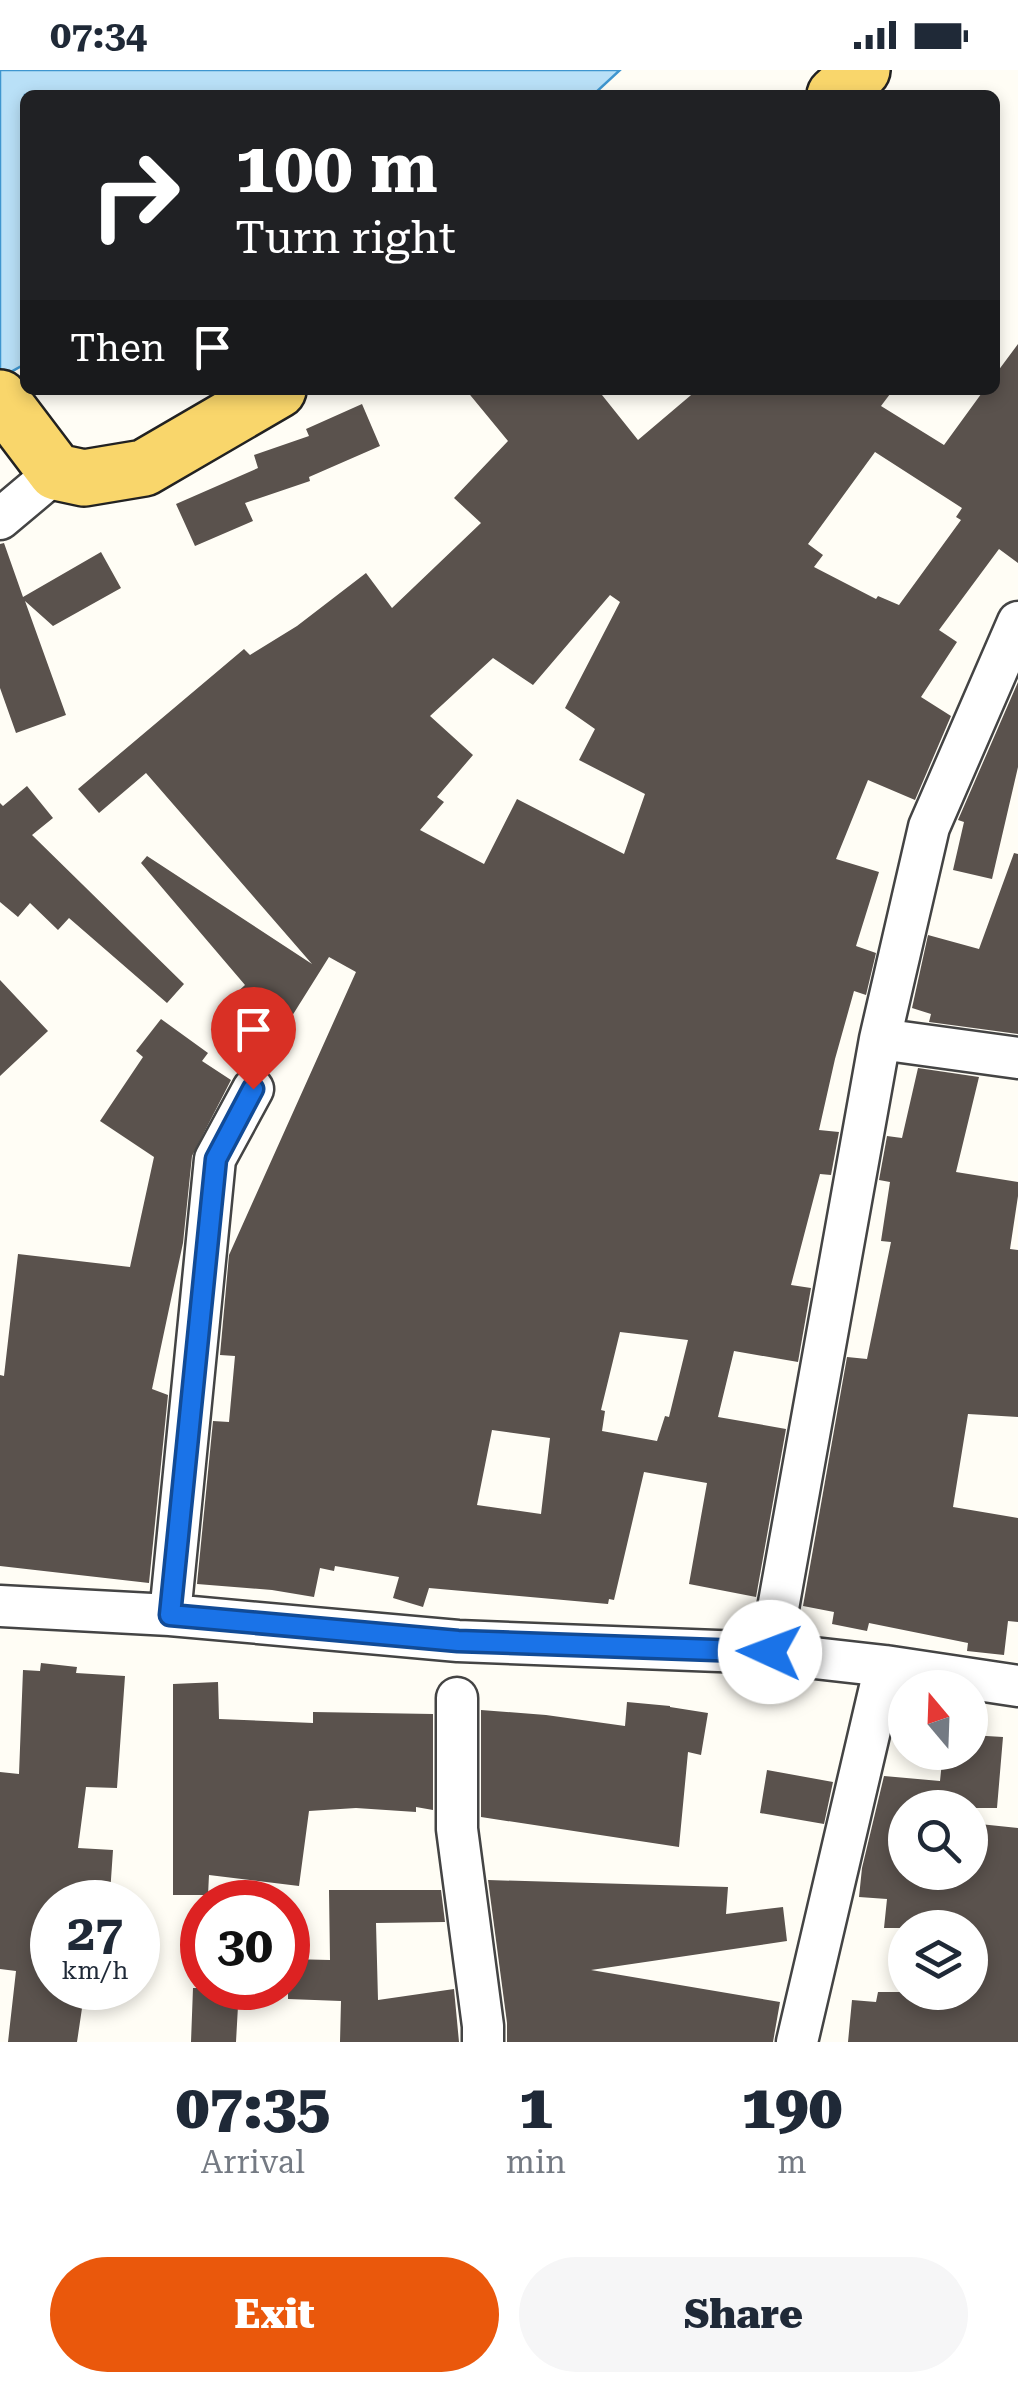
<!DOCTYPE html>
<style>
body{margin:0;font-family:"Roboto Serif",serif;background:#f6f6f7;color:#1f2937;height:100vh;display:flex;flex-direction:column;font-size:38px;white-space:nowrap}
*{box-sizing:border-box;margin:0}
p{font-size:32px;color:#747a83}
.icon{flex:none;width:55px;height:55px;fill:none;stroke:currentColor;stroke-width:2;stroke-linecap:round;stroke-linejoin:round}
.map{position:relative;height:1972px;overflow:hidden}
.sheet{display:flex;flex-direction:column;background:#fff;flex:1}
.sheet>*{flex:none}
.guide{position:absolute;left:20px;top:20px;width:980px;height:305px;border-radius:15px;box-shadow:0 5px 15px #0003;background:#202124;color:#fff;overflow:hidden}
.needle{width:65px;rotate:341deg}
.fabs{position:absolute;left:888px;top:1600px;display:grid;gap:20px}
.fabs a{display:grid;place-items:center;width:100px;height:100px;border-radius:50%;background:#fff;box-shadow:0 5px 15px #0003;font-size:50px}
.speed{position:absolute;left:30px;top:1810px;display:flex;gap:20px;font-size:50px;font-weight:700;text-align:center}
.speed>*{display:grid;place-content:center;width:130px;height:130px;border-radius:50%;background:#fff;box-shadow:0 5px 15px #0003;line-height:1}
.speed small{font-size:25px;font-weight:400}
.speed .limit{border:15px solid #d22;background:#fff;color:#111}
.pin{position:absolute;display:grid;place-items:center;width:85px;height:85px;color:#fff;margin:-102px -42px;border-radius:50% 50% 50% 0;rotate:-45deg;box-shadow:0 0 10px #0007}
.pin .icon{rotate:45deg}
.me{position:absolute;width:110px;margin:-55px;rotate:272deg;stroke-linejoin:round;filter:drop-shadow(0 0 8px #0008)}
.turn{display:flex;align-items:center;gap:35px;height:210px;padding:0 50px;font-size:45px}
.turn .icon{width:130px;height:130px;stroke-width:2.5}
.turn b{display:block;font-size:70px;line-height:85px}
.then{display:flex;align-items:center;height:95px;padding:0 50px;background:#0003;gap:20px;font-size:38px}
.eta{display:flex;justify-content:space-evenly;align-items:center;height:170px;text-align:center}
.eta b{font-size:60px;font-weight:800;line-height:70px}
.primary-button{display:flex;gap:20px;margin-top:auto;padding:20px 50px}
.primary-button a{flex:1;height:115px;border-radius:60px;background:#ea580c;color:#fff;font-size:40px;font-weight:800;line-height:115px;text-align:center}
.primary-button a+a{background:#f6f6f7;color:#1f2937}
.status{display:flex;justify-content:space-between;align-items:center;height:70px;padding:0 50px;background:#fff;direction:ltr}
.status svg{height:28px;fill:currentColor}
.map>svg:first-child{display:block}
.water{fill:#b9e0f7;stroke:#3f96cf;stroke-width:2.5}
.building{fill:#5a524d;fill-rule:evenodd}
.lines{fill:none;stroke-linecap:round;stroke-linejoin:round}
.street-casing{stroke:#444;stroke-width:45}
.primary-casing{stroke:#222;stroke-width:60}
.street{stroke:#fff;stroke-width:40}
.primary{stroke:#f9d66b;stroke-width:55}
.route-casing{stroke:#114b97;stroke-width:25}
.route{stroke:#1a73e8;stroke-width:18}
</style>
<div class="status"><b>07:34</b><svg viewBox="0 0 49 12"><path d="M0 12V9h3v3zM5 12V6h3v6zM10 12V3h3v9zM15 12V0h3v12zM26 1h20v11H26zM47 4h2v5h-2z"/></svg></div>
<div class="map">
<svg width="1018" height="1972" viewBox="0 0 1018 1972">
<rect width="100%" height="100%" fill="#fffdf5"/>
<!-- water -->
<path class="water" d="M0,0H620L593,25H25V294L0,308Z"/>
<!-- building -->
<path class="building" d="M1018,274V493L999,479L939,560L957,572L921,627L951,646L915,730L868,710L836,789L879,802L856,876L876,883L866,925L854,921L835,989L819,1060L839,1062L831,1105L820,1104L791,1215L811,1218L798,1292L734,1281L718,1347L786,1359L756,1527L689,1514L707,1413L644,1402L614,1530L609,1529L608,1534L429,1518L423,1537L393,1528L399,1507L335,1496L334,1501L320,1498L314,1527L272,1520L197,1514L213,1351L229,1352L235,1286L220,1285L229,1185L356,902L329,887L287,954L233,926L245,915L141,793L147,786L312,894L146,703L99,743L78,719L244,579L250,585L297,556L366,503L392,538L481,453L454,428L508,371L466,320H598L638,370L697,320H893L881,336L944,375L984,320H995V305ZM875,382L962,438L956,447L961,450L899,535L878,526L876,529L814,497L823,485L808,474ZM610,525L620,532L565,638L595,659L579,690L645,724L624,784L517,729L484,794L420,760L444,732L437,727L473,685L430,646L493,588L533,615ZM620,1262L688,1270L669,1347L665,1346L657,1371L602,1361L605,1341L601,1340ZM492,1360L550,1368L541,1444L477,1435Z
M362,334L380,376L309,407L310,411L245,433L253,451L195,476L176,434L258,398L254,385L309,366L306,359Z
M4,473L23,527L101,482L121,518L53,556L25,531L66,645L16,663L0,618V474Z
M1018,612V697L992,809L953,800L964,752L958,750Z
M27,716L53,748L32,765L184,914L167,933L69,848L58,860L30,833L18,847L0,832V733L3,736Z
M1014,783L1018,784V964L929,952L931,944L912,938L928,865L979,879Z
M0,910L48,961L0,1006Z
M161,949L208,983L202,991L231,1010L192,1086L183,1173L152,1319L168,1325L149,1513L0,1496V1305L4,1306L18,1184L130,1197L154,1087L100,1051L143,987L136,981Z
M918,998L979,1007L956,1102L1018,1112V1126L1010,1179L1018,1180V1347L968,1344L953,1437L1018,1448V1552L1008,1551L1004,1585L967,1581L968,1573L869,1553L867,1561L832,1554L834,1542L803,1536L847,1287L867,1289L891,1172L881,1171L890,1112L879,1110L887,1066L902,1068Z
M41,1593L77,1597L76,1603L125,1606L117,1718L86,1717L78,1778L113,1780L110,1824L88,1822L87,1832H52V1918H85L77,1972H8L16,1901L0,1899V1702L19,1704L23,1600L40,1601Z
M218,1612L219,1649L313,1653V1642L433,1644V1740L416,1737V1742L356,1738L309,1741L299,1816L209,1805L208,1825H173V1614Z
M627,1632L670,1636V1637L708,1643L701,1685L688,1682L679,1777L481,1747V1640L546,1645L625,1656Z
M970,1665L1003,1667L997,1738H905V1802H970V1753L1018,1758V1972H848L852,1930L876,1932L878,1922H970V1858H884L887,1829L859,1827L862,1798L884,1706L940,1711L943,1682H970Z
M767,1700L833,1712L824,1754L760,1743Z
M488,1810L728,1817L726,1844L783,1837L787,1871L591,1900L780,1932L773,1972H507V1953Z
M329,1820H441L445,1852L376,1853L378,1930L454,1919L459,1972H340L341,1931L288,1929V1889L330,1890Z
M193,1918H239L236,1972H191Z"/>
<g class="lines">
<!-- street casing -->
<g class="street-casing">
<path id="street" d="M0,449L56,402
M880,969L1018,988
M0,1536L170,1545L458,1571L770,1583L885,1596L1018,1616
M170,1545L215,1089L253,1019
M770,1583L880,969L929,757L1018,552
M457,1628V1759L483,1956V1972
M797,1972L885,1596"/>
</g>
<!-- primary casing -->
<g class="primary-casing">
<path id="primary" d="M835,25L862,0
M0,328L56,402L84,408L144,398L278,320"/>
</g>
<!-- street -->
<use href="#street" class="street"/>
<!-- primary -->
<use href="#primary" class="primary"/>
</g>
<g class="lines">
<!-- route casing -->
<g class="route-casing">
<path id="route" d="M253,1019L216,1089L170,1545L458,1571L770,1582"/>
</g>
<!-- route -->
<use href="#route" class="route"/>
</g>
</svg>
<div class="fabs">
<a><svg class="needle" viewBox="-14 -14 28 28"><path d="M0-13l5 13h-10z" fill="#e53935"/><path d="M0 13l5-13h-10z" fill="#747a83"/></svg></a>
<a><svg class="icon" aria-label="search" viewBox="0 0 24 24"><circle cx="10" cy="10" r="6"/><path d="M15 15l6 6"/></svg></a>
<a><svg class="icon" aria-label="layers" viewBox="0 0 24 24"><path d="M12 4l9 5-9 5-9-5zM3 14l9 5 9-5"/></svg></a>
</div>
<div class="speed"><div>27<small>km/h</small></div><div class="limit">30</div></div>
<div class="pin" style="left:253px;top:1019px;background:#d93025"><svg class="icon" aria-label="arrive" viewBox="0 0 24 24"><path d="M6 21V4h12l-3 4 3 4H6"/></svg></div>
<svg class="me" style="left:770px;top:1582px" viewBox="-20 -20 40 40"><circle r="19" fill="#fff"/><path d="M0-13L10 11 0 6-10 11z" fill="#1a73e8"/></svg>
<div class="guide">
<div class="turn"><svg class="icon" aria-label="right" viewBox="0 0 24 24"><path d="M7 20v-9h11M14 6l5 5-5 5"/></svg><div><b>100 m</b>Turn right</div></div>
<div class="then">Then<svg class="icon" aria-label="arrive" viewBox="0 0 24 24"><path d="M6 21V4h12l-3 4 3 4H6"/></svg></div>
</div>
</div>
<section class="sheet">
<div class="eta">
<div><b>07:35</b><p>Arrival</p></div>
<div><b>1</b><p>min</p></div>
<div><b>190</b><p>m</p></div>
</div>
<div class="primary-button"><a>Exit</a><a>Share</a></div>
</section>
